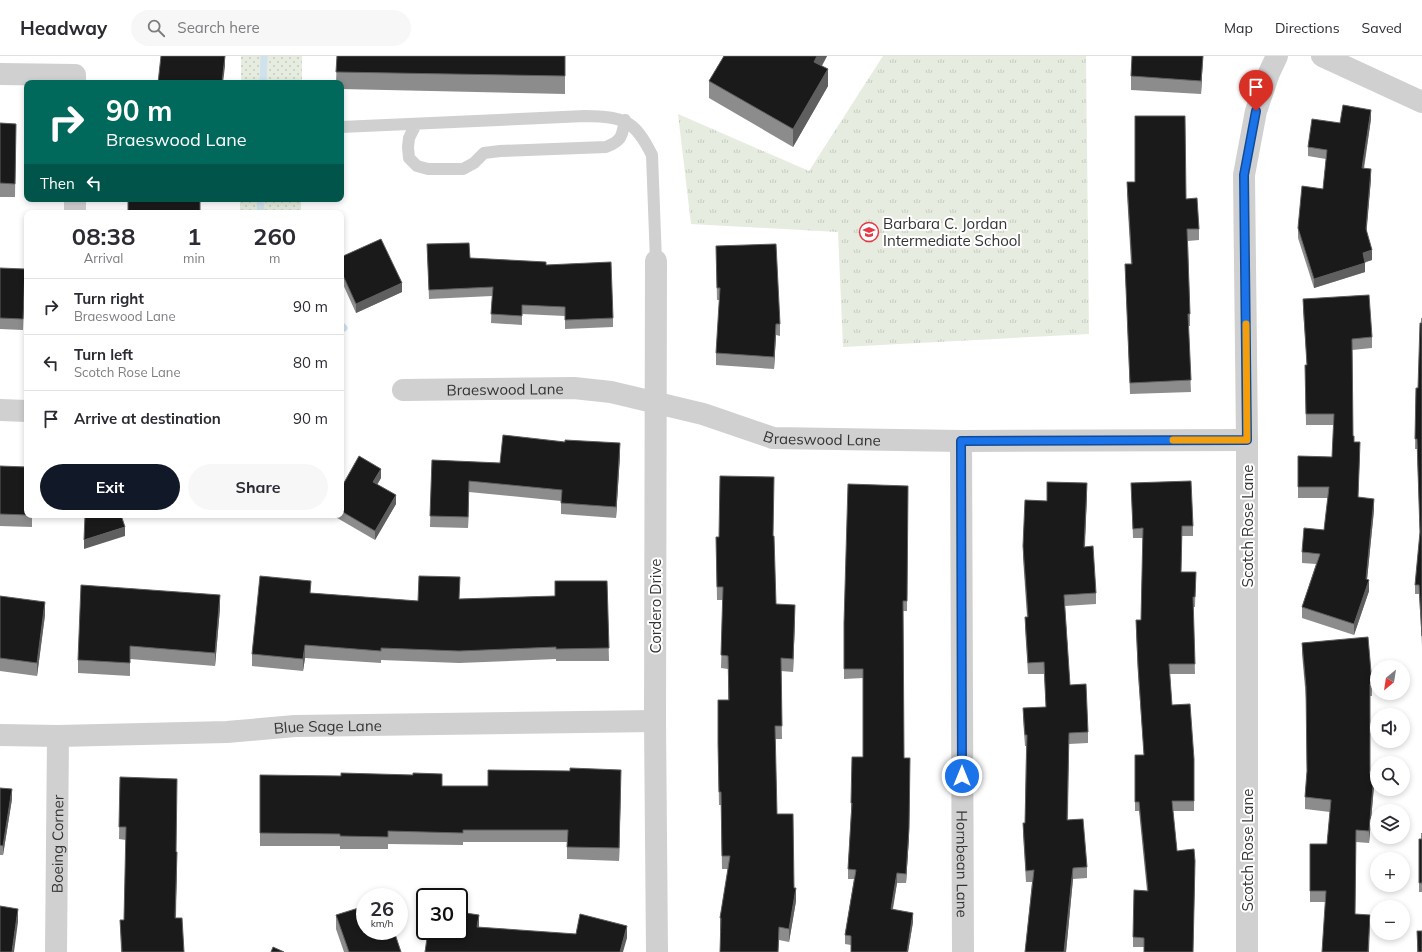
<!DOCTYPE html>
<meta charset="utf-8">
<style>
body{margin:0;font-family:Mulish,sans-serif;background:#f7f7f7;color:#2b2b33;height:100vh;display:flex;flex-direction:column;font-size:15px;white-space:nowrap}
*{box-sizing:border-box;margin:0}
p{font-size:13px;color:#7c7c81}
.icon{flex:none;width:22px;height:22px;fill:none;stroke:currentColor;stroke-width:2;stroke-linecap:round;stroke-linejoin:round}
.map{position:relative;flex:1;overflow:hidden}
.side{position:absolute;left:24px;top:154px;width:320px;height:308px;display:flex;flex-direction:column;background:#fff;border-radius:8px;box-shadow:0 2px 6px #0003}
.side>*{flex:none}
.guide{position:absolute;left:24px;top:24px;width:320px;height:122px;border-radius:8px;box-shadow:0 2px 6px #0003;background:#00695c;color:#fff;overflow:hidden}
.needle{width:26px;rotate:210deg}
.controls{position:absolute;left:1370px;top:604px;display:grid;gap:8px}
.controls a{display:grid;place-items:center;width:40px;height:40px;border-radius:50%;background:#fff;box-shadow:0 2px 6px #0003;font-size:20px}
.speed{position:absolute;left:356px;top:832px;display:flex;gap:8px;font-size:20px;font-weight:700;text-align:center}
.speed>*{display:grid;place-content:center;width:52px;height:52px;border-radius:50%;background:#fff;box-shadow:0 2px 6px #0003;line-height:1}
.speed small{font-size:10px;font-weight:400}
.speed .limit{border:2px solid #111;border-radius:6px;background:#fff;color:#111}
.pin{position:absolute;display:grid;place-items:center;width:34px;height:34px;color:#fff;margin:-41px -17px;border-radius:50% 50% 50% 0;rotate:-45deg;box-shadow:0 0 4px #0007}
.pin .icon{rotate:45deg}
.me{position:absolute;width:44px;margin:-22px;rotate:0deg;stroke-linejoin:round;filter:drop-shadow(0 0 3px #0008)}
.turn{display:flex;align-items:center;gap:14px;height:84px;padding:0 16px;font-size:18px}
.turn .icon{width:52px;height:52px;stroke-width:2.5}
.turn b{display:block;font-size:28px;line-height:34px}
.then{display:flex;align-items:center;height:38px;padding:0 16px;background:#0003;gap:8px;font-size:15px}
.eta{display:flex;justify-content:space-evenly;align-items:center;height:68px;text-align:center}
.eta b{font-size:24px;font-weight:700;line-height:28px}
.cta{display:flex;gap:8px;margin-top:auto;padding:8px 16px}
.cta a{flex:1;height:46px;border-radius:24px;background:#111827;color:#fff;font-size:16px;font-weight:700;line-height:46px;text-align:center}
.cta a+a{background:#f7f7f7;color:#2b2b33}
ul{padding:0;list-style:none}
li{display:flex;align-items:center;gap:12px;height:56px;padding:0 16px;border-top:1px solid #e1e1e2}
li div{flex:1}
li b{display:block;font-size:15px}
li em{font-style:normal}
header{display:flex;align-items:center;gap:24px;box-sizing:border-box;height:56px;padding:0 20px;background:#fff;border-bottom:1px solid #e1e1e2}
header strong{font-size:19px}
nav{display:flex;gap:22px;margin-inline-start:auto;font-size:14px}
.search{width:280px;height:36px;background:#f7f7f7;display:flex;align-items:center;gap:10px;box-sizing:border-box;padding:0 14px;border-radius:22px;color:#7c7c81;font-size:15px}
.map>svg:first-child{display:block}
.grass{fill:url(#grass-dots)}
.park{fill:url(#park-tufts)}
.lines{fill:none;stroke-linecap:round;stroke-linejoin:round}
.stream{stroke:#cfe2ee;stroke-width:7}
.service{stroke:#d0d0d0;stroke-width:12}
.minor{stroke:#d0d0d0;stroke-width:22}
.wall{fill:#8c8c8c}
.shaded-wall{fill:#5f5f5f}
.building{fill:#1a1a1a;stroke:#5f5f5f}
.route-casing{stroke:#114b97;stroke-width:10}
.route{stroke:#1a73e8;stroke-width:7}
.slow{stroke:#f59e0b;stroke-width:7}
.labels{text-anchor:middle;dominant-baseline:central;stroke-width:4;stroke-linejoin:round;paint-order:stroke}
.poi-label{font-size:15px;fill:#333;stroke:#fff;text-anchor:start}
.street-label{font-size:15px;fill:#333;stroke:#fff}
</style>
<header>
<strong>Headway</strong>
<div class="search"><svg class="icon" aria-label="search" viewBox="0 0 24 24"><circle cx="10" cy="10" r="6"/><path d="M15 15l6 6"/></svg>Search here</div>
<nav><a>Map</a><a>Directions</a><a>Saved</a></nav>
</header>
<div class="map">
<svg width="1422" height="896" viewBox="0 0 1422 896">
<defs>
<pattern id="grass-dots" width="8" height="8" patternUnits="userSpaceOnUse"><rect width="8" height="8" fill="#e6ecdf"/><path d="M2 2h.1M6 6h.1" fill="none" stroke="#c6cbc0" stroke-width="1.8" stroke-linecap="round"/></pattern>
<pattern id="park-tufts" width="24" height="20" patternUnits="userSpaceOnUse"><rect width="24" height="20" fill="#e6ecdf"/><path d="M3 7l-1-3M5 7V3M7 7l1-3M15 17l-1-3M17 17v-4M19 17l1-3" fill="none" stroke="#c6cbc0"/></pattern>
</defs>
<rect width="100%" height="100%" fill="#fff"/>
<!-- grass -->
<path class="grass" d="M241,0H302V27H241Z
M240,143H301V157H240Z"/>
<!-- park -->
<path class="park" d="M883,0H1086L1089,278L843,291L838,176L691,168L678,58L809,115Z"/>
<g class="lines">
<!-- stream -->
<path class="stream" d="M263,27L264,0
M260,143L261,157
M341,269L344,272"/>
<!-- service -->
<path class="service" d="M416,68L409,82L408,91L409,102L417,110L428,113H463L474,107L484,97L500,95L606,91C622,85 622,80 625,64
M341,71L585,60C624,61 634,63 652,99L656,205"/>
<!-- minor -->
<g class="minor">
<path d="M1322,0L1422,46"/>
<path d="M0,18L75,19V27"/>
<path d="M75,143V157"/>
<path d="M656,205L655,665L657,896"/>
<path id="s1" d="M403,334L574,332L611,336L703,358L773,382L961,385L1247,384"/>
<path d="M0,354L27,355"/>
<path id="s2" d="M961,385L963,896"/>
<path id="s3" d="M0,679L58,680L227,676L295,670L655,665"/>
<path id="s4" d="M56,896L58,680"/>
<path d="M1247,896V384L1244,119L1256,55L1269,17L1277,0"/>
</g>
</g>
<!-- wall -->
<path class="wall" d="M337,0H565V38L341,33V27H336Z
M724,0H827L822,10L828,30L793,91L709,42V25Z
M1203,0L1201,38L1131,34V20Z
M1371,63L1364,113L1371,123L1366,175L1372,204L1365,206V216L1314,232L1298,182V172L1323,133L1326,103L1308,100V91L1340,67Z
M0,67L16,68L15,141H0Z
M1127,126L1186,143L1199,173V184L1188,185L1190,258V270H1188L1191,336L1130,338L1125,208H1131L1127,138Z
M427,188L470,202L546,209L613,262V271L565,273V260L522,258V269L491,267L492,240L429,243Z
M716,190L780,268V280L776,279L774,313L716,309V297L720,244H717Z
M341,201L402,236L356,257L341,224Z
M0,212L25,224L23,274L0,273Z
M1303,243L1372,281V292L1352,294L1353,380L1354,386L1360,397L1358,441L1374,454L1367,523L1369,535L1354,579L1302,562V551L1316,508L1302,507V496L1324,474L1328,442H1298V400L1332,401L1334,369H1306L1305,309H1307L1303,254Z
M1422,262V589L1419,538H1415V529L1420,478L1417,393H1415L1416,332H1418Z
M620,399L616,462L561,458V445L469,436L468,472L430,471L432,404L500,407Z
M0,410L32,459V471L0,470Z
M381,422L377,429L396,448L375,484L332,459H341V432Z
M1131,427L1193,470V480H1182L1181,516H1196L1195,551H1193L1195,618H1170L1172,649L1194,703V755H1173L1177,795L1195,815L1193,896L1144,891H1133V881L1147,835L1139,755H1135V699H1144L1138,619L1136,574V564H1141L1143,482H1133Z
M908,430L907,555H903L904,702L909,781L906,827H897L893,853L913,866L908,896H851V889L845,888V879L854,823H848V813L851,757V747L863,701V622L844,623V567Z
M1087,438L1085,491L1096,537V548L1065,550L1070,629L1088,676V687L1069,688L1068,764L1087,811V822L1073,823L1066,896H1025L1032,826H1026L1023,778V767H1025L1026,690H1025L1023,663V652L1046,651L1044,618H1028L1025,572V561H1027L1023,502V490L1047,445Z
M773,480L776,548L795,562L793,616L781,615L782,683H775L777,758L794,832L796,845L789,886L779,884L778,896H720L721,875H720V862L728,813H722L721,749H719L718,700V644H728V613L721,612L723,544H717L716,481Z
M607,525L609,605H556V603L459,607L381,604V607L305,602L303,615L252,610V598L311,537L418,545L459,543L555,540Z
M0,540L45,559L37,620L0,615Z
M220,552L215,610L130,603V620L78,617V604Z
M1302,587L1372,628V640H1370V718L1374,730L1369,787L1356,786L1355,858L1370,871L1325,846H1310V788H1327L1330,756L1305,753V741L1307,716L1306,643L1302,598Z
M260,719L442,730H488L621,727L619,805L567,803V786H463V789L388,788V793H340V790H260Z
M120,721L176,796L177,808L176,862L184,896H121L120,864H124L126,784L119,783Z
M0,732L12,743L3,799H0Z
M1422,777V836H1419V783H1422Z
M336,859L401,896H344L336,873Z
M1417,875L1422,896H1417Z"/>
<!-- shaded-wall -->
<path class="shaded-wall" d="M225,0V10L223,27H222Z
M817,0H827L814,23V6Z
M1203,0L1201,38V25Z
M828,13V30L793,91V73Z
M1371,54V63L1362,122V112Z
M1371,113V123L1366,182V173Z
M1372,194V204L1363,207V197Z
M1365,207V216L1314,232V223Z
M402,227V236L356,257V248Z
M776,268V279L774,313V301Z
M620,387V399L616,462V451Z
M381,413V422L373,435V426Z
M469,425V436L468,472V461Z
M1087,427V438L1084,502V491Z
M396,439V448L375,484V475Z
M1374,443V454L1366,534V523Z
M125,471V480L84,493V484Z
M1369,524V535L1354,579V568Z
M220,539V552L215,610V597Z
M45,546V559L37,620V607Z
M795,549V562L793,616V603Z
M305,589V602L303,615V603Z
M910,702L909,781L906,827V818Z
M621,714V727L619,805V792Z
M1374,719V730L1369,787V775Z
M12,733V743L3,799V790Z
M177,796V808L175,874V862Z
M1073,812V823L1066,896H1064Z
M897,817V827L891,862V853Z
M796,832V845L789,886V873Z
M18,853V866L14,896H12Z
M913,857V866L908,896H907Z
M479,859V872L477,871Z
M1370,859L1369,896H1368Z
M627,870V882L623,896H620Z"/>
<!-- building -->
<path class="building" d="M161,0H225L222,27H158Z
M337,0H565V20L336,16Z
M724,0H817L814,6L828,13L793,73L709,25Z
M1132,0H1203L1201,25L1131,20Z
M1343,49L1371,54L1362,112L1371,113L1366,173L1372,194L1363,197L1365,207L1314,223L1298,172L1302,130L1323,133L1327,94L1308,91L1312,63L1340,67Z
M1135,60H1185L1186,143L1197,142L1199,173H1187L1190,258H1188L1191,324L1130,327L1125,208H1132L1127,126H1135Z
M0,67L16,68L15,128L0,127Z
M128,143H200V157H128Z
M381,183L402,227L356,248L341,215V201Z
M469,187L470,202L546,206V209L611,206L613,262L565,264V251L522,249V260L491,258L493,231L429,234L427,188Z
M776,188L780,268H776L774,301L716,297L720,232H717L716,190Z
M0,212L25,213L23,263L0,262Z
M1369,239L1372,281L1352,283L1353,380H1354V386H1360L1358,441L1374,443L1366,523L1369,524L1354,568L1302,551L1320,498L1302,496L1304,472L1324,474L1329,431H1298V400L1332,401L1334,358H1306L1305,309H1307L1303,243Z
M1422,262V580L1419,529H1415L1420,476L1417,383H1415L1416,332H1418L1420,267H1422Z
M503,379L565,386V384L620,387L616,451L561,447L562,434L469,425L468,461L430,460L432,404L500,407Z
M359,400L381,413L373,426L396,439L375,475L341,455V432Z
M0,410L27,411V459L0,458Z
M720,420L774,421L773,480H774L776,548L795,549L793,603L781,602L782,670H775L777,758H793L794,832H796L789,873L779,871L778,896H720L721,862H720L730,800H722L721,736H719L718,687V644H729L728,600L721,599L723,531H717L716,481H719Z
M1191,425L1193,470H1182L1181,516H1196L1195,541H1193L1195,608H1169L1172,649L1190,648L1194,703V745H1172L1177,795L1194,793L1195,805L1193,896H1144V882L1133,881L1134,834L1148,835L1139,746H1135V699H1144L1138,609L1136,564H1141L1143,472L1133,473L1131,427Z
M1047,426L1087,427L1084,491L1093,490L1096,537L1064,539L1070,629L1086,628L1088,676L1069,677L1067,764L1083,763L1087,811L1073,812L1064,896H1025L1034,814L1026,815L1023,767H1025L1027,679H1025L1023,652L1046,651L1044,606L1028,607L1025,561H1028L1023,490L1025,444L1047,445Z
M848,428L908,430L907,545H903L904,702H910L909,772L906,818L897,817L891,853L913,857L907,896H851V880L845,879L856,814L848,813L852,747H851L852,701H863V613H844V567Z
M85,459H121L125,471L84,484Z
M260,520L311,525L310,537L418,545L419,520L460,521L459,543L555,540V525H607L609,592L556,593V591L459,595L381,592V595L305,589L303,603L252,598Z
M81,529L220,539L215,597L130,590V607L78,604Z
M0,540L45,546L37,607L0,602Z
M1368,581L1372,628H1370V718L1374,719L1369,775L1356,774L1355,858L1370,859L1368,896H1322L1326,835H1310V788H1327L1331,744L1305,741L1307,715L1306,631L1302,587Z
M570,712L621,714L619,792L567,791L568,774H463V777L388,775V781L340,780V778L260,777V719L341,720V717L413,719V717L442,718V730H488V714L570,715Z
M120,721L177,723L176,796H177L175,862H182L184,896H122L120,864H124L126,771H119Z
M0,732L12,733L3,790L0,789Z
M1422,777V827H1419V783H1422Z
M0,850L18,853L12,896H0Z
M365,850V875H394L401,896H349L336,859Z
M459,856L479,859L477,871L576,878L580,858L627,870L620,896H425L428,875H459Z
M1417,875H1422V896H1418Z
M273,891L284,896H271Z"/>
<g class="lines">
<!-- route casing -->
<g class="route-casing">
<path id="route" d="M962,720L961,385L1247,384L1244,119L1256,55"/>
</g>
<!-- route -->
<use href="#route" class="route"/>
<!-- slow -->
<path class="slow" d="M1173,384H1247L1246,268"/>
</g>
<!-- icons -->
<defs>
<g id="school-ring" transform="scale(1)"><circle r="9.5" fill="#fff" stroke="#e63946" stroke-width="1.5"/><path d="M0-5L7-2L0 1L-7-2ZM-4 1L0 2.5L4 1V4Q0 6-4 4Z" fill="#e63946"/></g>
</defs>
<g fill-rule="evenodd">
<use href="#school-ring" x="869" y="176"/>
</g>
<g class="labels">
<!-- poi labels -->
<g class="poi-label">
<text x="883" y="167">Barbara C. Jordan<tspan x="883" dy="17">Intermediate School</tspan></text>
</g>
<!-- street labels -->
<g class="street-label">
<text stroke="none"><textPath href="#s1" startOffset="102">Braeswood Lane</textPath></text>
<text stroke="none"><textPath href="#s1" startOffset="426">Braeswood Lane</textPath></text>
<text transform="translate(1247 470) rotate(-90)">Scotch Rose Lane</text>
<text transform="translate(655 550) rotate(-90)">Cordero Drive</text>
<text stroke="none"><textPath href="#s3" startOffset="328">Blue Sage Lane</textPath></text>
<text stroke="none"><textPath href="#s4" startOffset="108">Boeing Corner</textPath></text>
<text transform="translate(1247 794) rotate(-90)">Scotch Rose Lane</text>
<text stroke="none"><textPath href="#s2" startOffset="423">Hornbean Lane</textPath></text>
</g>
</g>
</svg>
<div class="controls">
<a><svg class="needle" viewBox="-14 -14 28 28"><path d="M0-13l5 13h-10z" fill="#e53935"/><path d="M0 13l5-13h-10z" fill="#7c7c81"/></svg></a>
<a><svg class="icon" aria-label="sound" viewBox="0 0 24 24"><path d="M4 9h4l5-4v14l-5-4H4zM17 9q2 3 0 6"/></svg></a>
<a><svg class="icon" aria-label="search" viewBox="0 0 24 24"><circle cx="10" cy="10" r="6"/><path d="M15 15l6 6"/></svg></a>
<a><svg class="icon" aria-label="layers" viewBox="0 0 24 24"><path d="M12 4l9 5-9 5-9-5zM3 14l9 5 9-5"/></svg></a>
<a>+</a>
<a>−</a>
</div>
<div class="speed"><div>26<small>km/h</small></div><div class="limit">30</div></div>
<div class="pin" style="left:1256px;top:55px;background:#d93025"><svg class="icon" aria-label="arrive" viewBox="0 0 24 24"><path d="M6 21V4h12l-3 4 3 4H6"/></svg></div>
<svg class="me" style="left:962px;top:720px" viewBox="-20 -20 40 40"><circle r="17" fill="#1a73e8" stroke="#fff" stroke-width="3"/><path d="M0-11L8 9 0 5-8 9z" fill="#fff"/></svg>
<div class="guide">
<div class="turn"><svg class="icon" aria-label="right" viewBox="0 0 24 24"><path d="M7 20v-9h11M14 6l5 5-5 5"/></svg><div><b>90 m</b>Braeswood Lane</div></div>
<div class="then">Then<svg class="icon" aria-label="left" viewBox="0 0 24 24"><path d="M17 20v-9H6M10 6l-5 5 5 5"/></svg></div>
</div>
<section class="side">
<div class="eta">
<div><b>08:38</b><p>Arrival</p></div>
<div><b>1</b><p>min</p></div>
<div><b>260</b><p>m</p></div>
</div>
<ul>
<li><svg class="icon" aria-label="right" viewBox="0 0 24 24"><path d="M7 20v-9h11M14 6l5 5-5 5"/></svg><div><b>Turn right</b><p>Braeswood Lane</p></div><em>90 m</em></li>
<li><svg class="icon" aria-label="left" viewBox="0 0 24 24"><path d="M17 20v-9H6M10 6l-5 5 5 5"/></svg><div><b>Turn left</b><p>Scotch Rose Lane</p></div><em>80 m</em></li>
<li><svg class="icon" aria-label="arrive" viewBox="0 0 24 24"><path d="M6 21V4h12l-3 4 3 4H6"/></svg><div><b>Arrive at destination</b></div><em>90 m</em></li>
</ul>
<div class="cta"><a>Exit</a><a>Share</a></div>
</section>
</div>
